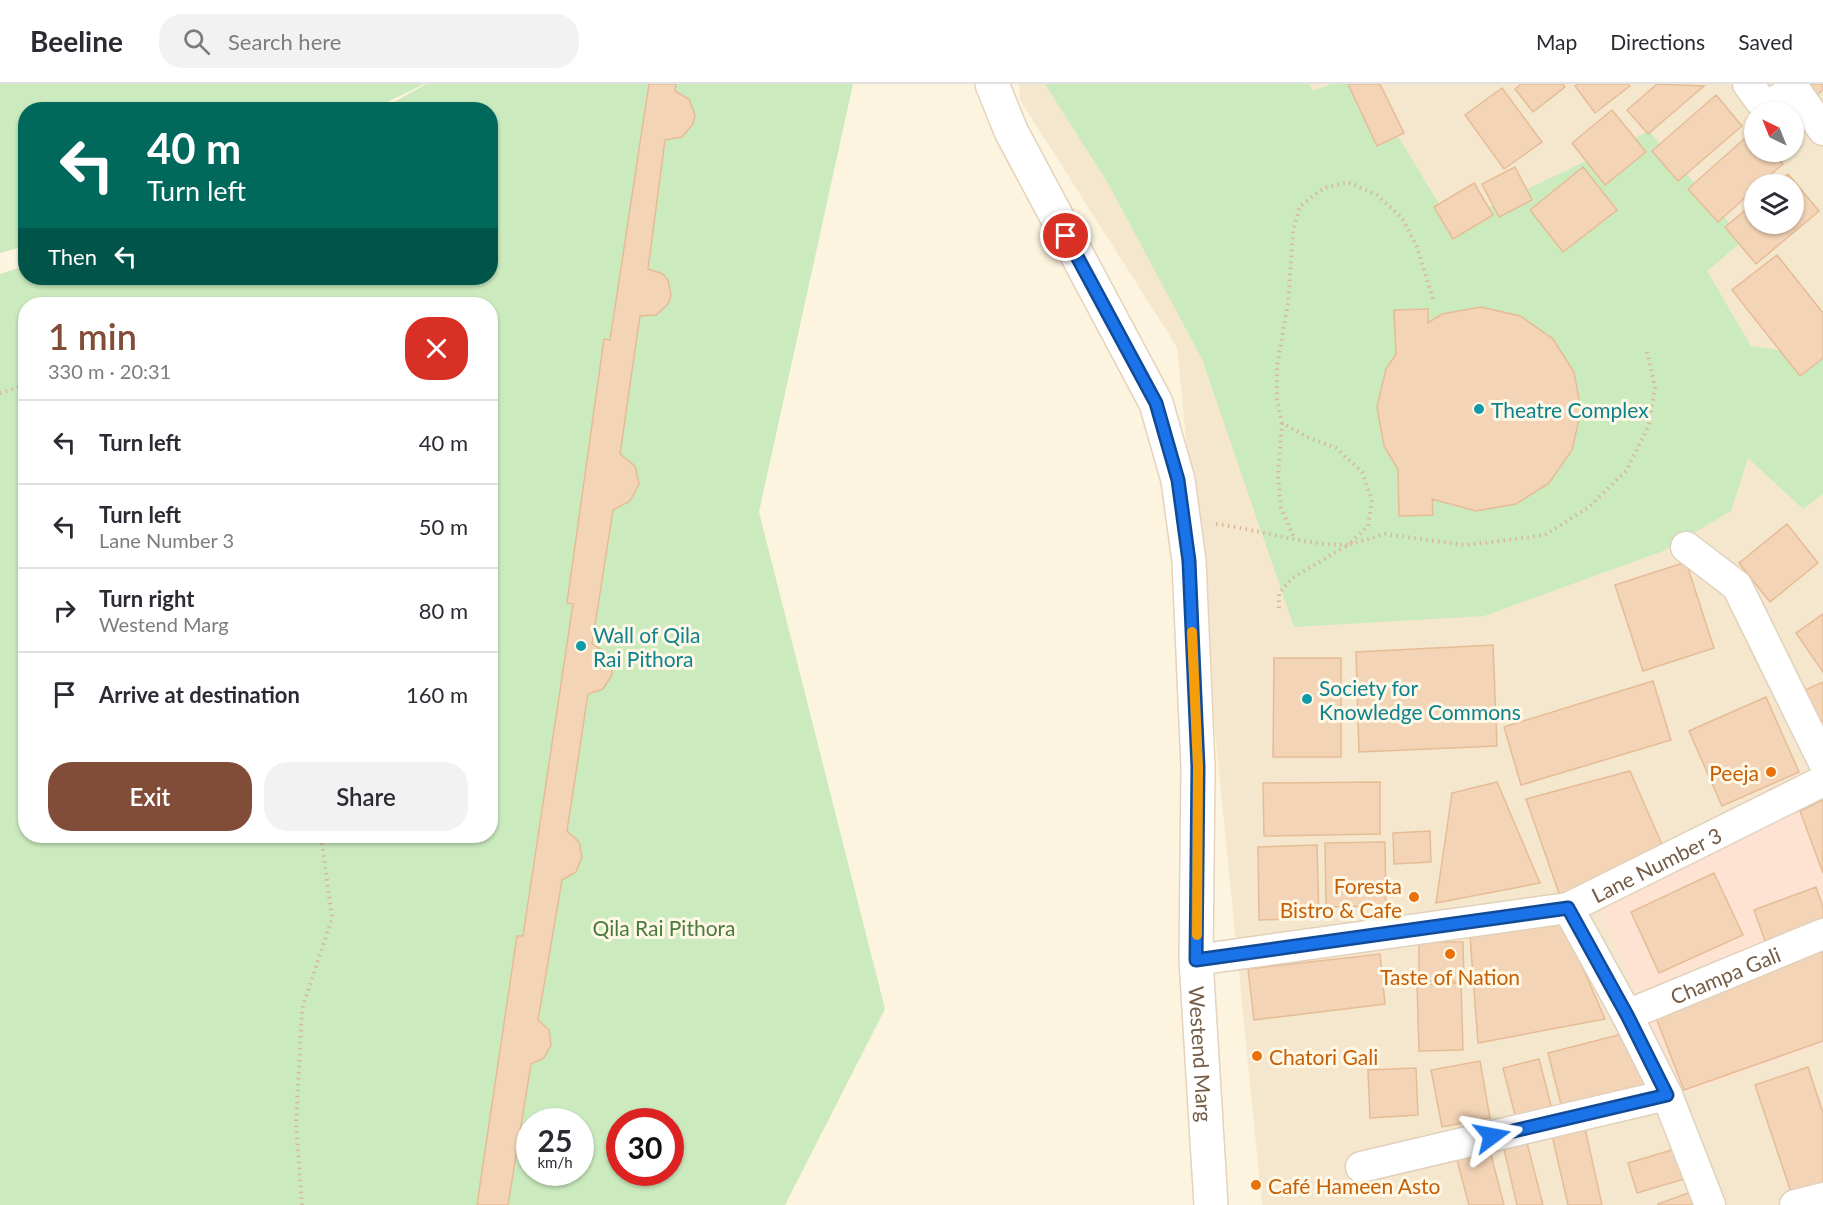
<!DOCTYPE html>
<meta charset="utf-8">
<style>
body{margin:0;font-family:Lato,sans-serif;background:#f2f2f3;color:#2b2b33;height:100vh;display:flex;flex-direction:column;font-size:22px;white-space:nowrap}
*{box-sizing:border-box;margin:0}
p{font-size:20px;color:#7c7c81}
.icon{flex:none;width:33px;height:33px;fill:none;stroke:currentColor;stroke-width:2;stroke-linecap:round;stroke-linejoin:round}
.map{position:relative;flex:1;overflow:hidden}
.drawer{position:absolute;left:18px;top:213px;width:480px;height:546px;display:flex;flex-direction:column;background:#fff;border-radius:24px;box-shadow:0 2px 4px #0004}
.drawer>*{flex:none}
.top-card{position:absolute;left:18px;top:18px;width:480px;height:183px;border-radius:24px;box-shadow:0 2px 4px #0004;background:#00695c;color:#fff;overflow:hidden}
.needle{width:39px;rotate:317deg}
.buttons{position:absolute;left:1744px;top:18px;display:grid;gap:12px}
.buttons a{display:grid;place-items:center;width:60px;height:60px;border-radius:50%;background:#fff;box-shadow:0 2px 4px #0004;font-size:30px}
.speed{position:absolute;left:516px;top:1024px;display:flex;gap:12px;font-size:30px;font-weight:700;text-align:center}
.speed>*{display:grid;place-content:center;width:78px;height:78px;border-radius:50%;background:#fff;box-shadow:0 2px 4px #0004;line-height:1}
.speed small{font-size:15px;font-weight:400}
.speed .limit{border:9px solid #d22;background:#fff;color:#111}
.pin{position:absolute;display:grid;place-items:center;width:51px;height:51px;color:#fff;margin:-26px;border:3px solid #fff;border-radius:50%;box-shadow:0 2px 6px #0007}
.me{position:absolute;width:66px;margin:-33px;rotate:77deg;stroke-linejoin:round;filter:drop-shadow(0 0 4px #0008)}
.turn{display:flex;align-items:center;gap:21px;height:126px;padding:0 30px;font-size:27px}
.turn .icon{width:78px;height:78px;stroke-width:2.5}
.turn b{display:block;font-size:42px;line-height:51px}
.then{display:flex;align-items:center;height:57px;padding:0 30px;background:#0003;gap:12px;font-size:22px}
.round{display:grid;place-items:center;flex:none;width:63px;height:63px;border-radius:24px;background:#f2f2f3}
.summary{display:flex;align-items:center;justify-content:space-between;height:102px;padding:0 30px}
h1{font-size:36px;font-weight:600;line-height:45px;color:#824d38}
.cta{display:flex;gap:12px;margin-top:auto;padding:12px 30px}
.cta a{flex:1;height:69px;border-radius:24px;background:#824d38;color:#fff;font-size:24px;font-weight:600;line-height:69px;text-align:center}
.cta a+a{background:#f2f2f3;color:#2b2b33}
ul{padding:0;list-style:none}
li{display:flex;align-items:center;gap:18px;height:84px;padding:0 30px;border-top:2px solid #e1e1e2}
li div{flex:1}
li b{display:block;font-size:22px}
li em{font-style:normal}
header{display:flex;align-items:center;gap:36px;box-sizing:border-box;height:84px;padding:0 30px;background:#fff;border-bottom:2px solid #e1e1e2}
header strong{font-size:28px}
nav{display:flex;gap:33px;margin-inline-start:auto;font-size:21px}
.search{width:420px;height:54px;background:#f2f2f3;display:flex;align-items:center;gap:15px;box-sizing:border-box;padding:0 21px;border-radius:24px;color:#7c7c81;font-size:22px}
.map>svg:first-child{display:block}
.residential{fill:#f5e7cd;fill-rule:evenodd}
.commercial{fill:#fee3d2}
.green{fill:#cbeabe;fill-rule:evenodd}
.building{fill:#f3d4b6;stroke:#e6bc96;stroke-width:1.5}
.lines{fill:none;stroke-linecap:round;stroke-linejoin:round}
.street-casing{stroke:#e1d1bb;stroke-width:33}
.secondary-casing{stroke:#e6d2b9;stroke-width:36}
.path{stroke:#d7b899;stroke-width:4;stroke-dasharray:1.5 4.5;stroke-linecap:butt}
.street{stroke:#fff;stroke-width:30}
.secondary{stroke:#fff;stroke-width:33}
.route-casing{stroke:#114b97;stroke-width:15}
.route{stroke:#1a73e8;stroke-width:10}
.slow{stroke:#f59e0b;stroke-width:10}
.culture-dot{fill:#0f9aa8;stroke:#fff8e6;stroke-width:2}
.food-dot{fill:#e8710a;stroke:#fff8e6;stroke-width:2}
.labels{text-anchor:middle;dominant-baseline:central;stroke-width:6;stroke-linejoin:round;paint-order:stroke}
.culture-label{font-size:21px;fill:#0d838f;stroke:#fff8e6;text-anchor:start}
.food-label{font-size:21px;fill:#c56008;stroke:#fff8e6;text-anchor:end}
.street-label{font-size:21px;fill:#745b46;stroke:#fff8e6}
.park-label{font-size:21px;fill:#4a7a3e;stroke:#fff8e6}
</style>
<header>
<strong>Beeline</strong>
<div class="search"><svg class="icon" aria-label="search" viewBox="0 0 24 24"><circle cx="10" cy="10" r="6"/><path d="M15 15l6 6"/></svg>Search here</div>
<nav><a>Map</a><a>Directions</a><a>Saved</a></nav>
</header>
<div class="map">
<svg width="1823" height="1121" viewBox="0 0 1823 1121">
<rect width="100%" height="100%" fill="#fdf4df"/>
<!-- residential -->
<path class="residential" d="M1019,0H1823V1121H1262L1177,263L1020,16ZM1755,28H1794V68H1755ZM1755,100H1794V140H1755Z"/>
<!-- commercial -->
<path class="commercial" d="M1823,701V961L1677,1011L1597,817Z"/>
<!-- green -->
<path class="green" d="M0,0H424L373,25L26,26L25,162L0,169Z
M426,0H853L759,428L885,925L785,1121H0V190L25,182L26,194H490V26L382,25ZM26,220H490V752H26ZM530,1038H580V1089H530ZM620,1038H670V1089H620Z
M1045,0H1309L1313,7L1331,0H1366L1452,141L1649,47L1744,156L1707,187L1751,262L1823,272V410L1803,425L1748,374L1731,427L1663,467L1484,532L1294,543L1202,275L1109,101Z"/>
<!-- building -->
<path class="building" d="M649,0H676L675,7L689,15L695,31L693,40L682,53L665,56L648,185L663,190L668,196L671,212L668,220L656,231L640,232L620,370L635,382L639,400L630,417L613,426L592,560L606,568L612,583V591L603,605L588,610L567,747L579,758L582,773L576,788L562,796L538,936L549,946L551,961L544,974L531,980L508,1121H477L517,852H523L573,520L567,519L604,255L610,256Z
M1348,0H1380L1404,49L1377,62Z
M1521,0H1563L1565,3L1533,28L1515,5Z
M1578,0H1628L1630,2L1595,29L1575,2Z
M1657,0L1704,2L1648,50L1627,26Z
M1797,0H1823V6L1810,16Z
M1502,4L1542,58L1504,85L1465,31Z
M1716,11L1742,42L1678,97L1652,67Z
M1612,26L1646,68L1605,101L1572,59Z
M1753,47L1755,68H1772L1783,80L1760,100H1755V105L1718,138L1688,105Z
M1515,83L1532,116L1499,133L1482,100Z
M1583,83L1617,126L1563,168L1530,126Z
M1788,90L1819,127L1756,180L1725,143L1755,118V140H1794V100H1776Z
M1474,99L1493,131L1453,155L1434,123Z
M1777,171L1823,229V274L1800,292L1732,206Z
M1481,223L1520,232L1553,255L1574,288L1581,327L1572,366L1549,399L1516,420L1476,427L1432,415L1433,431L1399,432L1398,385L1384,362L1377,323L1386,285L1396,270L1394,226L1428,225V239L1442,230Z
M1787,440L1818,479L1770,518L1739,479Z
M1686,478L1714,564L1643,587L1615,501Z
M1823,530V588L1796,549Z
M1493,561L1497,662L1359,668L1356,568Z
M1274,574H1341V673H1273Z
M1653,597L1671,656L1521,701L1504,643Z
M1823,598V644L1805,606Z
M1766,613L1799,688L1722,722L1689,647Z
M1630,687L1664,765L1560,812L1526,715Z
M1380,698V750L1264,752L1263,699Z
M1497,698L1540,799L1436,819L1452,709Z
M1823,716V789L1800,727Z
M1430,747L1431,778L1394,780L1393,749Z
M1385,758L1386,822L1326,823L1325,759Z
M1317,761L1319,834L1259,836L1258,763Z
M1714,789L1743,851L1659,889L1631,828Z
M1816,803L1823,823V835L1765,857L1754,826Z
M1563,838L1605,935L1478,959L1470,852Z
M1419,858H1463L1464,898L1419,897Z
M1823,862V957L1684,1006L1653,926Z
M1380,870L1385,920L1254,936L1248,885Z
M1461,899L1463,966L1419,967L1417,901Z
M1630,948L1651,1002L1564,1032L1548,969Z
M1539,975L1554,1033L1518,1043L1503,984Z
M1480,977L1490,1034L1442,1043L1431,986Z
M1808,983L1823,1029V1100L1792,1111L1755,1001Z
M1416,984L1418,1031L1370,1034L1368,986Z
M1584,1040L1602,1121H1568L1551,1047Z
M1527,1059L1543,1121H1517L1504,1065Z
M1675,1065L1684,1095L1637,1109L1628,1079Z
M1490,1067L1504,1121H1469L1457,1076Z
M1699,1105L1705,1121H1659L1658,1120Z"/>
<g class="lines">
<!-- street casing -->
<g class="street-casing">
<g id="street">
<path d="M1748,0L1765,23L1795,6L1823,46"/>
<path d="M1686,463L1737,502L1823,677"/>
<path d="M1568,824L1627,931L1667,1011L1710,1121"/>
<path id="s1" d="M1196,876L1568,824L1823,697"/>
<path id="s2" d="M1627,931L1823,850"/>
<path d="M1361,1083L1667,1011"/>
<path d="M1795,1121L1823,1114"/>
</g>
</g>
<!-- secondary casing -->
<g class="secondary-casing">
<g id="secondary">
<path id="s3" d="M992,0L1011,47L1156,319L1178,396L1189,477L1198,683L1196,876L1211,1121"/>
</g>
</g>
<!-- path -->
<path class="path" d="M0,309L26,301
M1282,339L1278,393L1281,423L1294,454
M1216,440C1261,446 1303,461 1348,461L1368,442L1372,416L1362,388L1336,364L1307,353L1282,339L1277,316V282L1288,219L1293,147L1300,122L1324,104L1348,98L1377,111L1402,134L1417,163L1433,215
M1279,524V509L1292,494L1348,461L1385,450L1465,461L1499,457L1545,451L1589,423L1626,387L1649,341L1655,303L1647,268
M302,1121L296,1040L302,925L332,834L321,752"/>
<!-- street -->
<use href="#street" class="street"/>
<!-- secondary -->
<use href="#secondary" class="secondary"/>
</g>
<g class="lines">
<!-- route casing -->
<g class="route-casing">
<path id="route" d="M1066,152L1156,319L1178,396L1189,477L1198,683L1196,876L1568,824L1627,931L1667,1011L1492,1052"/>
</g>
<!-- route -->
<use href="#route" class="route"/>
<!-- slow -->
<path class="slow" d="M1192,548L1198,683L1197,851"/>
</g>
<!-- markers -->
<g class="culture-dot">
<circle cx="1479" cy="325" r="6"/>
<circle cx="581" cy="562" r="6"/>
<circle cx="1307" cy="615" r="6"/>
</g>
<g class="food-dot">
<circle cx="1771" cy="688" r="6"/>
<circle cx="1414" cy="813" r="6"/>
<circle cx="1450" cy="870" r="6"/>
<circle cx="1257" cy="972" r="6"/>
<circle cx="1256" cy="1101" r="6"/>
</g>
<g class="labels">
<!-- culture labels -->
<g class="culture-label">
<text x="1491" y="325">Theatre Complex</text>
<text x="593" y="550">Wall of Qila<tspan x="593" dy="24">Rai Pithora</tspan></text>
<text x="1319" y="603">Society for<tspan x="1319" dy="24">Knowledge Commons</tspan></text>
</g>
<!-- food labels -->
<g class="food-label">
<text x="1759" y="688">Peeja</text>
<text x="1402" y="801">Foresta<tspan x="1402" dy="24">Bistro &amp; Cafe</tspan></text>
<text x="1450" y="892" text-anchor="middle">Taste of Nation</text>
<text x="1269" y="972" text-anchor="start">Chatori Gali</text>
<text x="1268" y="1101" text-anchor="start">Café Hameen Asto</text>
</g>
<!-- street labels -->
<g class="street-label">
<text stroke="none"><textPath href="#s1" startOffset="474">Lane Number 3</textPath></text>
<text stroke="none"><textPath href="#s2" startOffset="106">Champa Gali</textPath></text>
<text stroke="none"><textPath href="#s3" startOffset="1014">Westend Marg</textPath></text>
</g>
<!-- park labels -->
<g class="park-label">
<text x="664" y="843">Qila Rai Pithora</text>
</g>
</g>
</svg>
<div class="buttons">
<a><svg class="needle" viewBox="-14 -14 28 28"><path d="M0-13l5 13h-10z" fill="#e53935"/><path d="M0 13l5-13h-10z" fill="#7c7c81"/></svg></a>
<a><svg class="icon" aria-label="layers" viewBox="0 0 24 24"><path d="M12 4l9 5-9 5-9-5zM3 14l9 5 9-5"/></svg></a>
</div>
<div class="speed"><div>25<small>km/h</small></div><div class="limit">30</div></div>
<div class="pin" style="left:1066px;top:152px;background:#d93025"><svg class="icon" aria-label="arrive" viewBox="0 0 24 24"><path d="M6 21V4h12l-3 4 3 4H6"/></svg></div>
<svg class="me" style="left:1492px;top:1052px" viewBox="-20 -20 40 40"><path d="M0-17L14 15 0 8-14 15z" fill="#1a73e8" stroke="#fff" stroke-width="4"/></svg>
<div class="top-card">
<div class="turn"><svg class="icon" aria-label="left" viewBox="0 0 24 24"><path d="M17 20v-9H6M10 6l-5 5 5 5"/></svg><div><b>40 m</b>Turn left</div></div>
<div class="then">Then<svg class="icon" aria-label="left" viewBox="0 0 24 24"><path d="M17 20v-9H6M10 6l-5 5 5 5"/></svg></div>
</div>
<section class="drawer">
<div class="summary"><div><h1>1 min</h1><p>330 m · 20:31</p></div><a class="round" style="background:#d93025;color:#fff"><svg class="icon" aria-label="close" viewBox="0 0 24 24"><path d="M6 6l12 12M18 6L6 18"/></svg></a></div>
<ul>
<li><svg class="icon" aria-label="left" viewBox="0 0 24 24"><path d="M17 20v-9H6M10 6l-5 5 5 5"/></svg><div><b>Turn left</b></div><em>40 m</em></li>
<li><svg class="icon" aria-label="left" viewBox="0 0 24 24"><path d="M17 20v-9H6M10 6l-5 5 5 5"/></svg><div><b>Turn left</b><p>Lane Number 3</p></div><em>50 m</em></li>
<li><svg class="icon" aria-label="right" viewBox="0 0 24 24"><path d="M7 20v-9h11M14 6l5 5-5 5"/></svg><div><b>Turn right</b><p>Westend Marg</p></div><em>80 m</em></li>
<li><svg class="icon" aria-label="arrive" viewBox="0 0 24 24"><path d="M6 21V4h12l-3 4 3 4H6"/></svg><div><b>Arrive at destination</b></div><em>160 m</em></li>
</ul>
<div class="cta"><a>Exit</a><a>Share</a></div>
</section>
</div>
